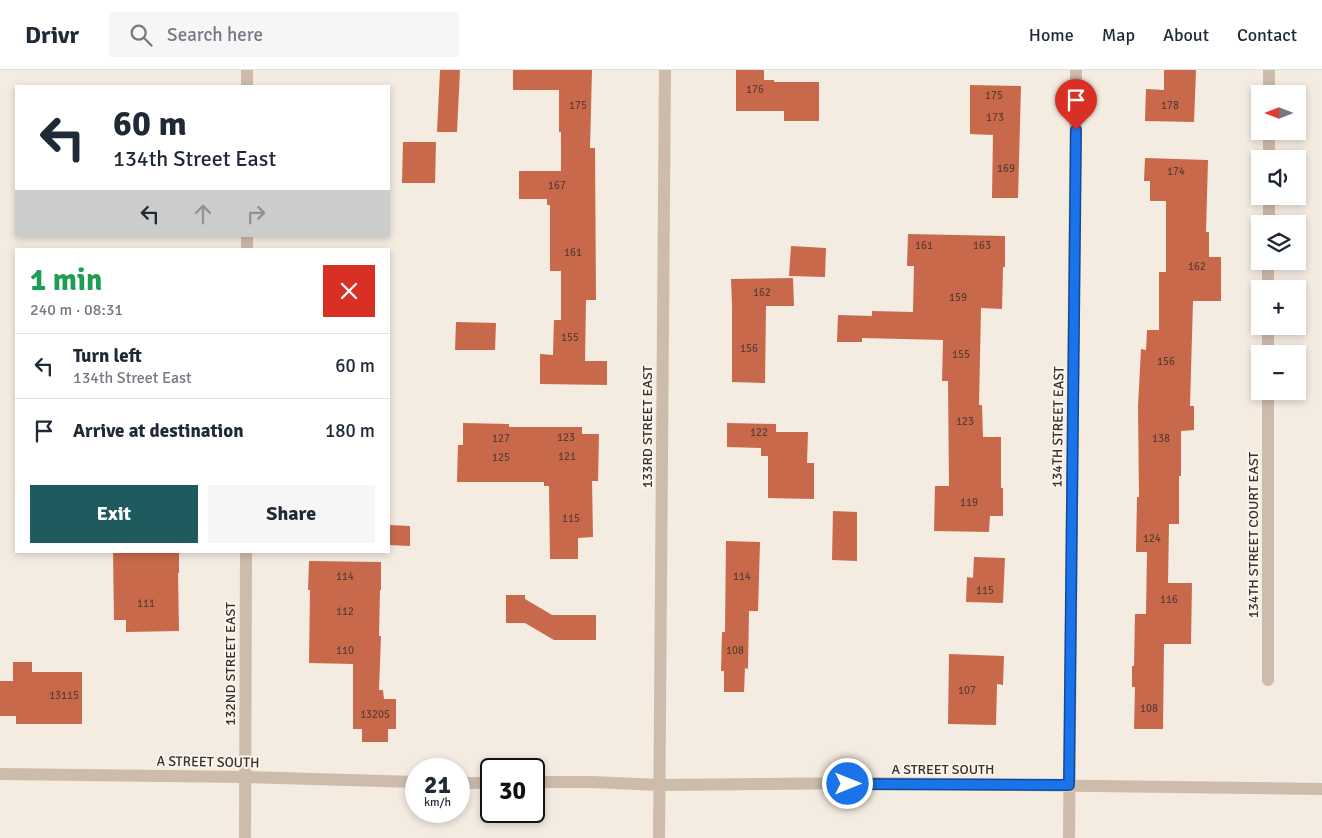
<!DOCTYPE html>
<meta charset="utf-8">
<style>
body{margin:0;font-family:Signika,sans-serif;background:#f6f6f7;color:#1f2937;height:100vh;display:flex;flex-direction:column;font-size:19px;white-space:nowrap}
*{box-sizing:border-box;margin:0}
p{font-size:16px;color:#747a83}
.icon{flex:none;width:28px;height:28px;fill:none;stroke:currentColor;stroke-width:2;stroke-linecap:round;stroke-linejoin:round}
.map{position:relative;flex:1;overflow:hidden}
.side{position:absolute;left:15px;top:178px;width:375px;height:305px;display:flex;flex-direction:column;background:#fff;border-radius:0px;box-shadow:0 2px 8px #0003}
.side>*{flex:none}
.hud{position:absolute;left:15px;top:15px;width:375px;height:152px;border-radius:0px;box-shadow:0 2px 8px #0003;background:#fff;color:#1f2937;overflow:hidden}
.needle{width:32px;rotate:270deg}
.buttons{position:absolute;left:1251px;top:15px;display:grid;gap:10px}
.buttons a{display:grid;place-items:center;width:55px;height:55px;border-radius:0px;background:#fff;box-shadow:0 2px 8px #0003;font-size:25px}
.speed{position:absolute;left:405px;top:688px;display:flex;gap:10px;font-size:25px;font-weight:700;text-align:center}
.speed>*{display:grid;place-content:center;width:65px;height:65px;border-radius:50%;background:#fff;box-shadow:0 2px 8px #0003;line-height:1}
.speed small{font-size:12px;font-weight:400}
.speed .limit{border:2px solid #111;border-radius:8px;background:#fff;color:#111}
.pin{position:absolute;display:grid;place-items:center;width:42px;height:42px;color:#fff;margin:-51px -21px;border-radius:50% 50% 50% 0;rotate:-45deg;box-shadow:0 0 5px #0007}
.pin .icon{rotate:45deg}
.me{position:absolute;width:55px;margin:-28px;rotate:90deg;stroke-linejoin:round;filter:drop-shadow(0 0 4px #0008)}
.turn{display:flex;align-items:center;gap:18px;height:105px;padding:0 15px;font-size:22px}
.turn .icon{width:65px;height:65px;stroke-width:2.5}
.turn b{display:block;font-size:35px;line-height:42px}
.lanes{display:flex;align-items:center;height:48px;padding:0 15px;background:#0003;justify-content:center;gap:25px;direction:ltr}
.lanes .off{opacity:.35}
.round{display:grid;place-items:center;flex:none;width:52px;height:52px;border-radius:0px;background:#f6f6f7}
.overview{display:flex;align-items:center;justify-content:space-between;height:85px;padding:0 15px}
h1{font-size:30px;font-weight:800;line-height:38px;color:#1e9e55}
.button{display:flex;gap:10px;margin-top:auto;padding:10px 15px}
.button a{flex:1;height:58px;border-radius:0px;background:#1f5a5e;color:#fff;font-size:20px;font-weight:800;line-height:58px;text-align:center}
.button a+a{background:#f6f6f7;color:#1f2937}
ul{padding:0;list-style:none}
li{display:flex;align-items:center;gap:15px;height:65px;padding:0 15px;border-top:1px solid #e0e1e3}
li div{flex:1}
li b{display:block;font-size:19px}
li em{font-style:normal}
header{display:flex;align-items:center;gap:30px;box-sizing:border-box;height:70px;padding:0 25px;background:#fff;border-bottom:1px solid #e0e1e3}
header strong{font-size:24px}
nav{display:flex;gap:28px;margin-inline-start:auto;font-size:18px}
.search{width:350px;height:45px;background:#f6f6f7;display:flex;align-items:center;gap:12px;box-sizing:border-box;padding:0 18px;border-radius:0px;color:#747a83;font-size:19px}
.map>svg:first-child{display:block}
.building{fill:#c8694b}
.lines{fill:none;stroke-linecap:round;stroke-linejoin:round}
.minor{stroke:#cdbbac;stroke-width:12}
.route-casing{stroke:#114b97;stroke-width:12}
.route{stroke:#1a73e8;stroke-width:9}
.labels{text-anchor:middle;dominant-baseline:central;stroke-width:4;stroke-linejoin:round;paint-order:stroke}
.number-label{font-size:11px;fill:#5e3e33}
.street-label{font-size:14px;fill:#3b302b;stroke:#fbf5ee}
</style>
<header>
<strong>Drivr</strong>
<div class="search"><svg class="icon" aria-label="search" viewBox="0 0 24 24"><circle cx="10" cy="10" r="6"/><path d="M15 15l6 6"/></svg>Search here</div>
<nav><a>Home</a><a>Map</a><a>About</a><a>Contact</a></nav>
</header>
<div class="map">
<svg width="1322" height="768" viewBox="0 0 1322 768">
<rect width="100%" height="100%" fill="#f4ebe1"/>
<!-- building -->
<path class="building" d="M440,0H460L457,62H437Z
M513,0H592L590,78H595L596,230H586L585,291H607V315L540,314V284L553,285L554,250H561V201H550V135H547V129H519V101H561V62H559V20H513Z
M736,0H764V10H774V12H819V51H784V41H736Z
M1164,0H1196L1194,52L1145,51L1146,19L1164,20Z
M970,15L1021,16L1018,128H992L993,65L970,64Z
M403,72H436L435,113H402Z
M1145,88L1208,90L1206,162H1209V187H1221V231H1193L1190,336H1194V360L1181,361V406H1179V454H1169L1168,513H1192L1191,574H1164L1163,659H1134L1135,617H1132V596H1134L1135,544H1146L1147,482H1136L1137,427H1139L1138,336L1141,279L1146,280L1147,260H1159V202H1166V131H1150V111H1144Z
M908,164L1005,166V197H1003L1002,239L981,238L979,335H982L983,367H1001V418H1003V446H990L989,462L934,461L935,416H949L948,311H942L943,270L862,268V272H837L838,245L872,246V241L913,242L914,196H907Z
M791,176L826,178L825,207L789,206Z
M793,208L794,236H766L765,313L732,312V236L731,209Z
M456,252L496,253L495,280H455Z
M463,353L509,354V357H582V364H599L598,411H592L593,467L578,468V489H550L549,416H544V412H457L458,375H463Z
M727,353L776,354V362H808L807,393H814V429L768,428V386H761V378L727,377Z
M833,441L857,442V491L832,490Z
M389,455L410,456V476L389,475Z
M726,471L760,472L758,541H749L748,599L745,598L744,622H724V601H721L722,562H725Z
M113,481H179V503H178L179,561L126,562V550H114Z
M974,487L1005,488L1003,533L966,532L967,507L973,508Z
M309,491L381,492V520H380L379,566H381L379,620H383L384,629H396V659H388V672H362V659H353V594L309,593L310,520H308Z
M506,525H525V529L552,545H596V570H554L525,553H506Z
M949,584L1004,586L1003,615L997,614L996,655L948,654Z
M13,592H32V602H82V654H16V646H0V611H13Z"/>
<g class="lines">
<!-- minor -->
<path class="minor" d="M247,16V0
M1269,24V0
M1269,89V61
M1269,154V126
M247,179V166
M1268,219V191
M1268,284V256
M1268,610V321
M0,704L245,707L416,712
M534,712H592L660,715L867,713L1322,719
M459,713H491
M245,768L246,481
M659,768L665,0
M1069,768L1076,0"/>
</g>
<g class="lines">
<!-- route casing -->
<g class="route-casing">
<path id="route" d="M848,714L1069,715L1076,60"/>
</g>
<!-- route -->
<use href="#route" class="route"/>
</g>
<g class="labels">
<!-- number labels -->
<g class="number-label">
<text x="755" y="19">176</text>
<text x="994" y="25">175</text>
<text x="578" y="35">175</text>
<text x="1170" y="35">178</text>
<text x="995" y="47">173</text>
<text x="1006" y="98">169</text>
<text x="1176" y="101">174</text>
<text x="557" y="115">167</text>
<text x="924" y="175">161</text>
<text x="982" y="175">163</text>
<text x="573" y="182">161</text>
<text x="1197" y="196">162</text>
<text x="762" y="222">162</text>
<text x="958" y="227">159</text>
<text x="570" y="267">155</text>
<text x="749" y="278">156</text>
<text x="961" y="284">155</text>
<text x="1166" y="291">156</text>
<text x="965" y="351">123</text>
<text x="759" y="362">122</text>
<text x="566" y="367">123</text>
<text x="501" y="368">127</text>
<text x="1161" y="368">138</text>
<text x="567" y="386">121</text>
<text x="501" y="387">125</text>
<text x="969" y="432">119</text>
<text x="571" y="448">115</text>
<text x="1152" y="468">124</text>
<text x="345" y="506">114</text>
<text x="742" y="506">114</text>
<text x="985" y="520">115</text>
<text x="1169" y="529">116</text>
<text x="146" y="533">111</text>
<text x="345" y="541">112</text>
<text x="345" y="580">110</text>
<text x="735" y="580">108</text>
<text x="967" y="620">107</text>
<text x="64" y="625">13115</text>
<text x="1149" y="638">108</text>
<text x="375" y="644">13205</text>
</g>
<!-- street labels -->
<g class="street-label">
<text transform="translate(647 357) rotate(-90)">133RD STREET EAST</text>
<text transform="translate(1058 357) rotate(-89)">134TH STREET EAST</text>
<text transform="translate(1253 465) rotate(-90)">134TH STREET COURT EAST</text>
<text transform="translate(230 594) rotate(-90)">132ND STREET EAST</text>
<text transform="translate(208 692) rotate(1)">A STREET SOUTH</text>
<text x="943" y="699">A STREET SOUTH</text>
</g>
</g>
</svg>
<div class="buttons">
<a><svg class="needle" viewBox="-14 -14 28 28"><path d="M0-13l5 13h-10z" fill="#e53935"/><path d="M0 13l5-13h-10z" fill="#747a83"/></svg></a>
<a><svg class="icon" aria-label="sound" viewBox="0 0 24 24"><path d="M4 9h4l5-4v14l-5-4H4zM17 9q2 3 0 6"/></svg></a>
<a><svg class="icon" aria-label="layers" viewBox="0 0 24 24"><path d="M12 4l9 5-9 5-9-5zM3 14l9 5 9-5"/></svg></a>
<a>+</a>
<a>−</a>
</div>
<div class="speed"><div>21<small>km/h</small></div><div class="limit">30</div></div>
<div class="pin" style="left:1076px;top:60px;background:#d93025"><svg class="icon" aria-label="arrive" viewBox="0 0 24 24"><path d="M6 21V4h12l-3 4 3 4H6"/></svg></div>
<svg class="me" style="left:848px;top:714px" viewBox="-20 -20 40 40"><circle r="17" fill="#1a73e8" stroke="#fff" stroke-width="3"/><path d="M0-11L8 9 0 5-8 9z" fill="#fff"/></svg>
<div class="hud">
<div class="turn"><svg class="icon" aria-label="left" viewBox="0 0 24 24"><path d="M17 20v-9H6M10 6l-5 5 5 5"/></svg><div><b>60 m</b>134th Street East</div></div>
<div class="lanes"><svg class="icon" aria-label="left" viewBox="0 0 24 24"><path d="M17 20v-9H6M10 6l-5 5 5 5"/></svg><svg class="icon off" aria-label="ahead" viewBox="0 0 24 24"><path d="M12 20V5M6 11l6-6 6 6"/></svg><svg class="icon off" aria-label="right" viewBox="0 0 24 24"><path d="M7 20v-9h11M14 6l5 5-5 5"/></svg></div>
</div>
<section class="side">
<div class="overview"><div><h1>1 min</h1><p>240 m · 08:31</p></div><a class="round" style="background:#d93025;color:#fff"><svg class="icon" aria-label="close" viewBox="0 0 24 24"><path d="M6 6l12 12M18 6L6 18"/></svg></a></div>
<ul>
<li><svg class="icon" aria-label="left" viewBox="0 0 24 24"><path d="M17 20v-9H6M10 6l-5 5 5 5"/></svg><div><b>Turn left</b><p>134th Street East</p></div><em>60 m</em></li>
<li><svg class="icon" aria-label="arrive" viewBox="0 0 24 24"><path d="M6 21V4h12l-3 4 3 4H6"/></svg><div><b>Arrive at destination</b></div><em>180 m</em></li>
</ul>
<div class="button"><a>Exit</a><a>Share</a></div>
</section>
</div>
